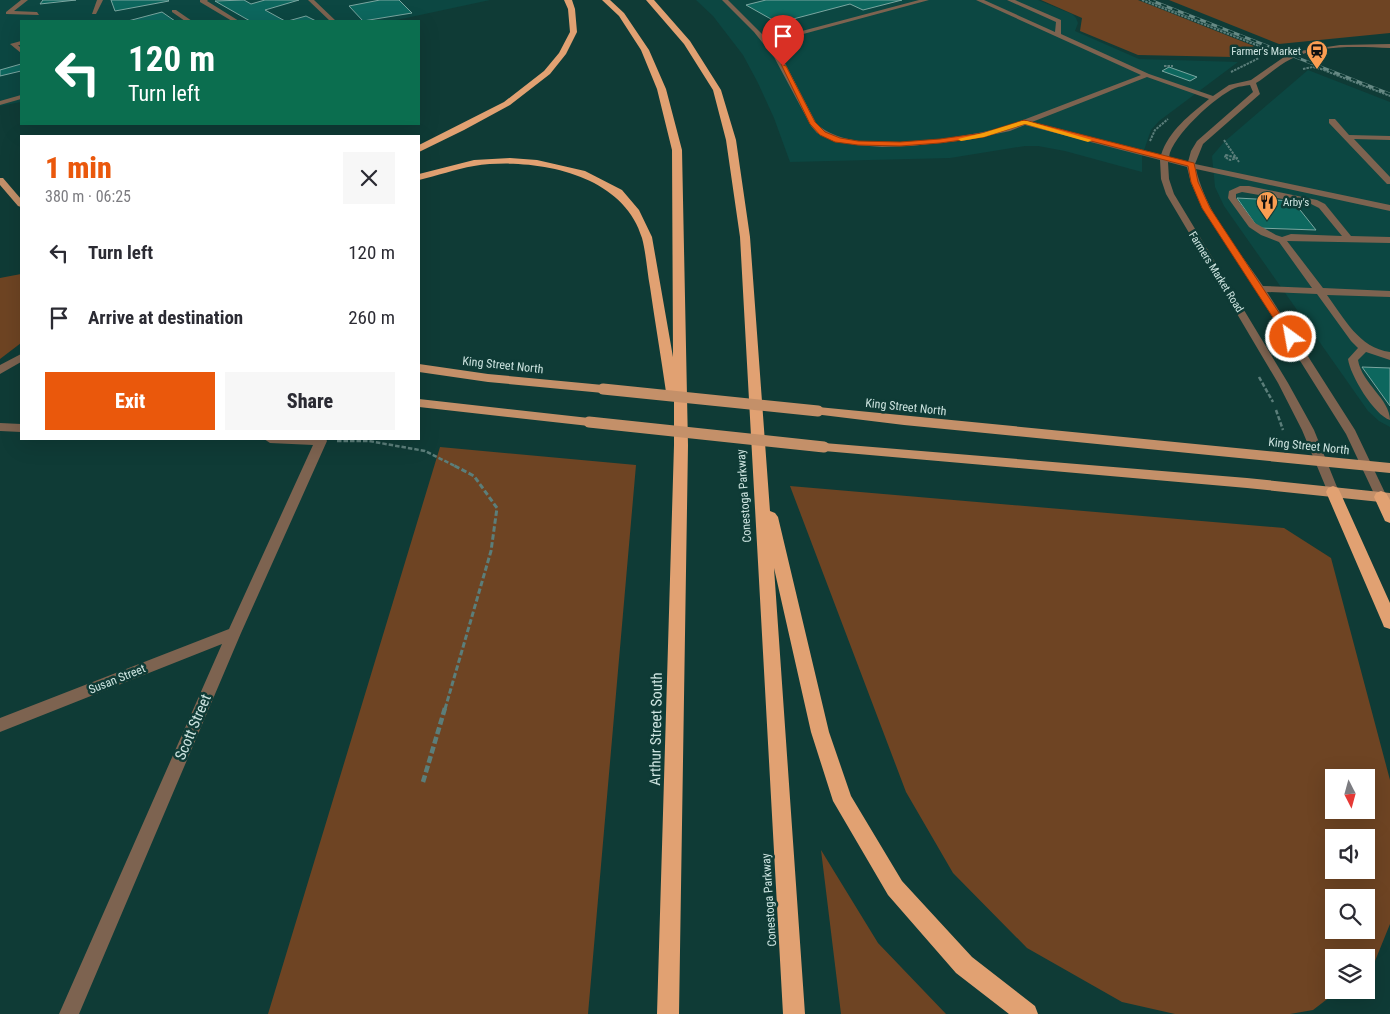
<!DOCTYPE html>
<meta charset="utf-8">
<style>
body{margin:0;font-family:"Roboto Condensed",sans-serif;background:#f7f7f7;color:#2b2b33;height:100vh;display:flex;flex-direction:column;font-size:19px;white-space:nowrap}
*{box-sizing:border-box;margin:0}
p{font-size:16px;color:#7c7c81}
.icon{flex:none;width:28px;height:28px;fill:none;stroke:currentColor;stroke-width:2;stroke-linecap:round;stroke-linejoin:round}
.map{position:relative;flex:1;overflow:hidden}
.sheet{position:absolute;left:20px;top:135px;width:400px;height:305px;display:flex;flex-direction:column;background:#fff;border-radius:0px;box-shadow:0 5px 20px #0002}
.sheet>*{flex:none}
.hud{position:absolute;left:20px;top:20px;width:400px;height:105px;border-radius:0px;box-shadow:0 5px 20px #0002;background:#0b6e4f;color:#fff;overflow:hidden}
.needle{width:32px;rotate:174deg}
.controls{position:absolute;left:1325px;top:769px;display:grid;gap:10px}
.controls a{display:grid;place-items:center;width:50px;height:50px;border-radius:0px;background:#fff;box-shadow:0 5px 20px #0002;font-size:25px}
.pin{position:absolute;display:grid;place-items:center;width:42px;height:42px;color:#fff;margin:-51px -21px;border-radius:50% 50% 50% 0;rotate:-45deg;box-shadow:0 0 5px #0007}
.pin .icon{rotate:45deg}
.me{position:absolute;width:55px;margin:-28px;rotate:328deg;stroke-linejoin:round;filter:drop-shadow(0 0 4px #0008)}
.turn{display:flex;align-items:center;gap:18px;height:105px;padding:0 25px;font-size:22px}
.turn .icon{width:65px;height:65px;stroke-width:2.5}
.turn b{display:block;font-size:35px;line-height:42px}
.round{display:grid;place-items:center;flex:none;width:52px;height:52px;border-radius:0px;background:#f7f7f7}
.overview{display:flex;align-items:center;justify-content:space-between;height:85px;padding:0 25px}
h1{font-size:30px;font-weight:800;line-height:38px;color:#ea580c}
.button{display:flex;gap:10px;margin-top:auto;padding:10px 25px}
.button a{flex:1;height:58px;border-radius:0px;background:#ea580c;color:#fff;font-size:20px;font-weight:800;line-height:58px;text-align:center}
.button a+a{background:#f7f7f7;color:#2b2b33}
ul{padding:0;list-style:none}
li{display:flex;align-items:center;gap:15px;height:65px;padding:0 25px}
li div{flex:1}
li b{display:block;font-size:19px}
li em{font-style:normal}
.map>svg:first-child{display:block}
.built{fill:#0c4742}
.green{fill:#6e4423;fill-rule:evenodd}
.building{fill:#0d675e;stroke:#7aa6a0}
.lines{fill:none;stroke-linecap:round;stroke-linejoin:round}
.path-far3{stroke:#5b7e7a;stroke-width:2;stroke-dasharray:2.5 1;stroke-linecap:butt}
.path-far2{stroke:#5b7e7a;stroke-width:2.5;stroke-dasharray:4.5 2;stroke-linecap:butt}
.path-far1{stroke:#5b7e7a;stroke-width:3;stroke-dasharray:5.5 2.5;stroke-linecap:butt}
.path{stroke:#5b7e7a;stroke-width:4.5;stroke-dasharray:7 3;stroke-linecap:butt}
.minor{fill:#7d6350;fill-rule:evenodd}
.major{fill:#c49069;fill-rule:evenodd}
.highway{fill:#e1a172;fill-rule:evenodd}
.rail-casing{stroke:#668984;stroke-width:3}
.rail{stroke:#0f3b36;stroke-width:2;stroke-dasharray:6;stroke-linecap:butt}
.major-bridge{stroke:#c49069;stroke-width:11}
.route{fill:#ea580c;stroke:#983908}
.slow{fill:#f59e0b}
.labels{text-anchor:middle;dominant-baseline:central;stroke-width:5;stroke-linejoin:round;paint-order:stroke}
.far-poi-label{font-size:11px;fill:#cde4e0;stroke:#0f3b36;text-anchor:end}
.far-street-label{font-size:11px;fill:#cde4e0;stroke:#0f3b36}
.street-label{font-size:12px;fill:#cde4e0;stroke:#0f3b36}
.near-street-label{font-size:15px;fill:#cde4e0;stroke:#0f3b36}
</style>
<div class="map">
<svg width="1390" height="1014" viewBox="0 0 1390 1014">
<rect width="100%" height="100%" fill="#0f3b36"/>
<!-- built -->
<path class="built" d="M0,0H490L392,21H21V102L0,106Z
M696,0H1038L1072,14L1076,18L1078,23L1075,31L1139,59L1238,62L1159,121L1151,130L1142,156V172L1065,151L1038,146H1025L950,158L790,162L774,118L758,83L743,55L713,16Z
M1308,70L1390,102V427L1379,421L1368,411L1224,206L1215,187L1212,156L1224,142Z"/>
<!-- green -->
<path class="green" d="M1041,0H1138L1254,46L1233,57L1138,55L1080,31L1082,18Z
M1169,0H1390V33L1279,44Z
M21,274V343L0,359V278Z
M440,447L636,465L588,1014H268Z
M790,486L1284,528L1331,558L1390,780V924L1375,961L1366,968V958H1334V990H1339L1313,1010L1290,1014H1175L1122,1002L1027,948L953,873L906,792ZM1334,778H1366V810H1334ZM1334,838H1366V870H1334ZM1334,898H1366V930H1334Z
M821,850L878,943L946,1014H841Z"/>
<!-- building -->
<path class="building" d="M43,0H76L40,4Z
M111,0H168L169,1L115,11Z
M244,0L251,4L265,0H299L265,10L285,21H250L215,1Z
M380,0H399L412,13L363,21L349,6Z
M766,0H902L863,10L850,4L778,23L746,5Z
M162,12L175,21H128Z
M306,16L316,21H288Z
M21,64V71L0,76V70Z
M1169,67L1197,77L1190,81L1162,71Z
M1237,198L1293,201L1316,230L1258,228Z
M1362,367L1390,368V406Z"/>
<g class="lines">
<!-- path-far3 -->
<path class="path-far3" d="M1142,0L1274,52
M1164,66H1173
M1303,69L1313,67L1321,69L1390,96
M1231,72L1259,58
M1224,140L1239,162
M1150,141L1155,130L1168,119
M1226,155L1237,158L1230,160L1225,157Z"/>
<!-- path-far2 -->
<path class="path-far2" d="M1259,377L1273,402
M1276,410L1283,430
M337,441H369L425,451L455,466"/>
<!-- path-far1 -->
<path class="path-far1" d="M445,709L491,551L497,508L474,476L453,465"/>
<!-- path -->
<path class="path" d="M423,782L445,708"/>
<!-- minor -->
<path class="minor" d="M21,0H28L14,11L37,12L39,15L6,14V12Z
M97,0H103L96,14H92Z
M200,0H208L207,1L239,21H232L200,2Z
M308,0H314L336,21H330Z
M722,0H728L768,40L919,0H929L770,43L786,65L816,123C849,158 961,138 1005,127L1141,75L976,0H984L1055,32L1056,22L1007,0H1015L1061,20V34L1149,74L1213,96L1229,85L1251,80L1284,57L1300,51L1340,45L1390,44V48C1359,47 1320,44 1291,59C1278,65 1268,76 1256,83L1260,94L1203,144L1195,164L1390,205V211L1196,169C1206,213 1238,249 1263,286L1312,288L1279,242L1261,235L1249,227L1228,198L1229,191L1240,186H1249L1317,200L1325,204L1351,236L1390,237V243L1287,241L1323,288L1390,291V297L1327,295C1344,318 1359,348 1390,352V360L1366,352L1358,360C1362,384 1390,399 1390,420C1374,415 1350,375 1348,359L1358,348L1351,341L1317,294L1267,292L1355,430L1387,497L1385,500H1377L1346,434L1255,289L1202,208L1191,183L1187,167L1168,162L1169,179L1174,194L1288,383L1314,430L1339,492L1337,495H1329L1302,430L1278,383L1166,194L1161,179L1160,160L1025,125L1010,131L967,140L911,146L882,147L856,145L832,140L817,133L811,126L774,57L754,32ZM1147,77L1209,99C1190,115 1169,130 1161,155L1032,122ZM1250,85L1253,92L1197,141L1191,151L1188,162L1169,157C1172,136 1216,96 1235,88C1240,86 1245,86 1250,85ZM1242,192L1311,204L1319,208L1342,236L1291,234L1282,237L1276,235L1255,223L1236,198V194Z
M172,10H176L192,21H185L172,12Z
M21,41V45H18L21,48V53L10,44Z
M21,95V99L0,105V101Z
M1329,119H1335L1349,135L1390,136V140L1354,139L1390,177V184H1387L1329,123Z
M21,354V362L0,374V365Z
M0,423L21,424V432L0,431Z
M264,439H326L327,441L241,633L79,1014H59L222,644L0,732V718L229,629L313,445L270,443Z"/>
<!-- major -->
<path class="major" d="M0,178H3L21,199V207L18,206L0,185Z
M419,364L488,374L603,385L608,389L603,393L488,382L419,372Z
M419,399L589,418L595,422L589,426L419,407Z
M818,407L1390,463V473L904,425L814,414L812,411L814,408Z
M824,443L1247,478L1390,493V503L1247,488L824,451L818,447Z"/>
<!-- highway -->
<path class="highway" d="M564,0H572L575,9L577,32L566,54L550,74L510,105L464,130L419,152V145L504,102L544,71L559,53L570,32L568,9Z
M602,0H610L624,13L649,50L666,89L682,150L688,445L679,1014H657L674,445V396L668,395L666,392C661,357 655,322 650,287C647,271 646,253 642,238C623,172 532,157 474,166C455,169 437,176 419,180V174L474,160L510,158L537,160L585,171L622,190L639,210L652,237L673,357L672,150L657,89L641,50L619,16Z
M646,0H654L690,41L721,90L736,140L750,237L770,511L775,513L778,517L829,732L851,796L902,881L972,957L1035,1006L1038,1014H1009L956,973L888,895L833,801L811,732L774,568L805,1014H783L740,237L726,140L713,90L684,44Z
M1333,486L1338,488L1340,492L1390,603V629L1384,627L1382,622L1326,492L1328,488Z
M1381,491L1386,493L1390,500V523L1385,521L1374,497L1376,493Z"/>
<!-- rail casing -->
<g class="rail-casing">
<path id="rail" d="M1150,0L1390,94"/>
</g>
<!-- rail -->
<use href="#rail" class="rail"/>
<!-- major-bridge -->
<path class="major-bridge" d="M603,389L818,411
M589,422L824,447"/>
</g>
<!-- route -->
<path class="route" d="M781,64L786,66L815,122L825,132L840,138L858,141L900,142L940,139L983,133L1024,120L1194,163L1198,182L1210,208L1295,337L1294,339H1287L1202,208L1191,182L1188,166L1025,124L984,137L940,143L900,146L858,145L835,142L820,135L810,124Z"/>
<!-- slow -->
<path class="slow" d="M1022,121H1027L1092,140L1088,142L1025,124L984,137L961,141L958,139L983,133Z"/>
<!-- icons -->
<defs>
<g id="station-pin" transform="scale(1.125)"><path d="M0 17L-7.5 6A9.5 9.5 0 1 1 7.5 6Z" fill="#fb9e52" stroke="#0f3b36"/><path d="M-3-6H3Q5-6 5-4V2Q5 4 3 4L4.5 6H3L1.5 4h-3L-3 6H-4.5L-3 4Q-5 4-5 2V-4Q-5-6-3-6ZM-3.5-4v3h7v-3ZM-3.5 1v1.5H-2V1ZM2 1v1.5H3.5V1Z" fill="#111"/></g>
<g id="restaurant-pin" transform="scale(1.125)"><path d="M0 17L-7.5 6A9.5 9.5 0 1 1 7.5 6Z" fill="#fb9e52" stroke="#0f3b36"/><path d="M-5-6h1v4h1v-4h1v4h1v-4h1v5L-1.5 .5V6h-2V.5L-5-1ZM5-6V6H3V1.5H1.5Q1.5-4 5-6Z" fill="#111"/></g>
</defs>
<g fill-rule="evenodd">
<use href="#station-pin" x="1317" y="51"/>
<use href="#restaurant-pin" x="1267" y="202"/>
</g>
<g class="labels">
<!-- far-poi labels -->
<g class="far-poi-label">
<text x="1301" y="51">Farmer's Market</text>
<text x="1283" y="202" text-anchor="start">Arby's</text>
</g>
<!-- far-street labels -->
<g class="far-street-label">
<text transform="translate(1216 272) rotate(58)">Farmers Market Road</text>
</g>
<!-- street labels -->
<g class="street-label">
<text transform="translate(503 365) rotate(6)">King Street North</text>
<text transform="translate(906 407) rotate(6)">King Street North</text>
<text transform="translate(1309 446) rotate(6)">King Street North</text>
<text transform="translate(744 496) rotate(-94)">Conestoga Parkway</text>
<text transform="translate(117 679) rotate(-22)">Susan Street</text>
<text transform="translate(769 900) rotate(-94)">Conestoga Parkway</text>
</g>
<!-- near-street labels -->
<g class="near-street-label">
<text transform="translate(193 727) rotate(-67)">Scott Street</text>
<text transform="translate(656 729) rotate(-89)">Arthur Street South</text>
</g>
</g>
</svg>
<div class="controls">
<a><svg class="needle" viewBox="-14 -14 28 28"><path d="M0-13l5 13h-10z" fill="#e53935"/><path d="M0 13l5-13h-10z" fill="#7c7c81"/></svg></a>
<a><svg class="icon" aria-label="sound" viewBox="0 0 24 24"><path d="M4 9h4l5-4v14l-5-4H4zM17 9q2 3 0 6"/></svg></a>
<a><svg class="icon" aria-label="search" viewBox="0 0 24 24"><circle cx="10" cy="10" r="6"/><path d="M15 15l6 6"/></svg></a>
<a><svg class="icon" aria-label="layers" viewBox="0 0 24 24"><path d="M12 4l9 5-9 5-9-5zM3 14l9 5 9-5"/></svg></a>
</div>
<div class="pin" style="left:783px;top:66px;background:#d93025"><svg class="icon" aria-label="arrive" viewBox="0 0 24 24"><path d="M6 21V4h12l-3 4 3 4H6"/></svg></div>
<svg class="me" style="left:1291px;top:337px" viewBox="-20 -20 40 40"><circle r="17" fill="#ea580c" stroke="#fff" stroke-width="3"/><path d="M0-11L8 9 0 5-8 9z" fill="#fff"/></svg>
<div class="hud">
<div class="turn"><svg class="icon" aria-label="left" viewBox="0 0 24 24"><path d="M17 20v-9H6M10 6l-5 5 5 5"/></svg><div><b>120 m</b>Turn left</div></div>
</div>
<section class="sheet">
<div class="overview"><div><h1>1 min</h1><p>380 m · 06:25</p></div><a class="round"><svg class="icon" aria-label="close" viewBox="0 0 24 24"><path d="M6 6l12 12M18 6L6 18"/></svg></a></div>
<ul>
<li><svg class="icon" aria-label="left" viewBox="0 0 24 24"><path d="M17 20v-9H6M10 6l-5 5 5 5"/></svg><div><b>Turn left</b></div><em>120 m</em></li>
<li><svg class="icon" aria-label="arrive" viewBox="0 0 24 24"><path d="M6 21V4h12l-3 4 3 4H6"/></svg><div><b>Arrive at destination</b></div><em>260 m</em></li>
</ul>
<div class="button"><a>Exit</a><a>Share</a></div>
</section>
</div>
